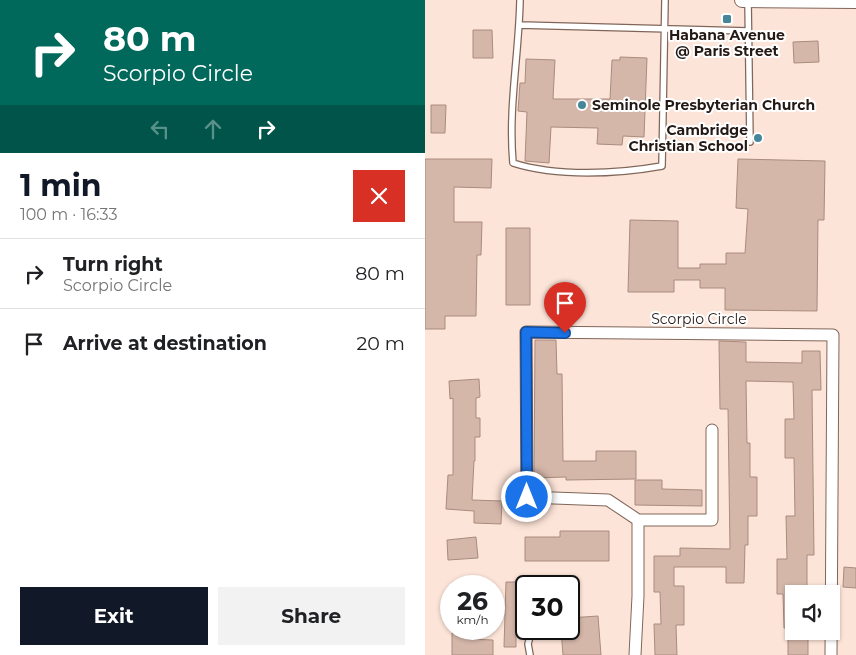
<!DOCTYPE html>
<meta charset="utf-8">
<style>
body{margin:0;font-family:Montserrat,sans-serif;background:#f2f2f2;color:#202124;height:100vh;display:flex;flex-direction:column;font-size:19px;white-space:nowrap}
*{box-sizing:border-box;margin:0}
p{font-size:16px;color:#757577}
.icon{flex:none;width:28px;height:28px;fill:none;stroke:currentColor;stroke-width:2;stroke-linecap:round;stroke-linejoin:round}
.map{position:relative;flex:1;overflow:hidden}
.sheet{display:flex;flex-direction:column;background:#fff;width:425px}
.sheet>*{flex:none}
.top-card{background:#00695c;color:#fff;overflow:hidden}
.tools{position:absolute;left:360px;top:585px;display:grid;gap:10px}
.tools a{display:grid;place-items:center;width:55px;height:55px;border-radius:0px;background:#fff;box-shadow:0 1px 4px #0004;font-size:25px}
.speed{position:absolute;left:15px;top:575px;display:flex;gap:10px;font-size:25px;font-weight:700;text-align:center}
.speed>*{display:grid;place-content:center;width:65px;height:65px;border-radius:50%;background:#fff;box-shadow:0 1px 4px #0004;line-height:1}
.speed small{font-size:12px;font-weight:400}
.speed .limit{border:2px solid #111;border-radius:8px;background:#fff;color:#111}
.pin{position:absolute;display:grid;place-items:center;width:42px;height:42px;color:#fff;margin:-51px -21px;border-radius:50% 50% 50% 0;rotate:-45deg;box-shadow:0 0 5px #0007}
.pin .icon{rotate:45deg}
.me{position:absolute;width:55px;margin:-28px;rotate:0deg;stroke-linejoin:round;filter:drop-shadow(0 0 4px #0008)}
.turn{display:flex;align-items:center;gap:18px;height:105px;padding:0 20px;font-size:22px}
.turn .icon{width:65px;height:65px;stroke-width:2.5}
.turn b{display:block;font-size:35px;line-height:42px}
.lanes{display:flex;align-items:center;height:48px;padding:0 20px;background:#0003;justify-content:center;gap:25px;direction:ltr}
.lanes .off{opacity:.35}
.round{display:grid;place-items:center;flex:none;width:52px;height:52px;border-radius:0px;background:#f2f2f2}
.summary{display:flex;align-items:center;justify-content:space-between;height:85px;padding:0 20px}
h1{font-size:30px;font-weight:700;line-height:38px;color:#111827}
.action{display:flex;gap:10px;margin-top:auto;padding:10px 20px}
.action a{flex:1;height:58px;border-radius:0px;background:#111827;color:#fff;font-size:20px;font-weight:700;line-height:58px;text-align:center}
.action a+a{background:#f2f2f2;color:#202124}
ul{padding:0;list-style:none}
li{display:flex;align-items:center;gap:15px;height:70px;padding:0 20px;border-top:1px solid #e0e0e0}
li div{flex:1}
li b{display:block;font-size:19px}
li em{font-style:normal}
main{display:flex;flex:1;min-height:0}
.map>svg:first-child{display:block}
.building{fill:#d5b7a9;stroke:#a88c7e}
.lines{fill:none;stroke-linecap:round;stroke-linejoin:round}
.service-casing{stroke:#806659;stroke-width:8}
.minor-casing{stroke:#806659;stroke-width:13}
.tertiary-casing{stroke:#806659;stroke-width:16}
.service{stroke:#fff;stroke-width:5.5}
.minor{stroke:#fff;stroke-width:11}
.tertiary{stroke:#fff;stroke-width:14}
.route-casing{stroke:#114b97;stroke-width:12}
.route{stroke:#1a73e8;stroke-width:9}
.poi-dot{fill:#458799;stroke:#fff;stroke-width:2}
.labels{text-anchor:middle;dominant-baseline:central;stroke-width:4;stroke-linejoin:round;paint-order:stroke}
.poi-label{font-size:14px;font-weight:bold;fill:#241914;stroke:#fff}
.street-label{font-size:14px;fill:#241914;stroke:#fff}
</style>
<main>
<section class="sheet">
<div class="top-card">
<div class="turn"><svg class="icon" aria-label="right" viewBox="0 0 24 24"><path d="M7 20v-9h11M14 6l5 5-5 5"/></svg><div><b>80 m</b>Scorpio Circle</div></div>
<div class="lanes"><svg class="icon off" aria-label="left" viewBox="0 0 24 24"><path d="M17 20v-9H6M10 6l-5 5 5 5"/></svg><svg class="icon off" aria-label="ahead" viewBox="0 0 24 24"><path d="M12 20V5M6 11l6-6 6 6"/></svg><svg class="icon" aria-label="right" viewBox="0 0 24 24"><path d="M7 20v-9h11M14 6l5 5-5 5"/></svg></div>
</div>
<div class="summary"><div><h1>1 min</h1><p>100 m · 16:33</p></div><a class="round" style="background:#d93025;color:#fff"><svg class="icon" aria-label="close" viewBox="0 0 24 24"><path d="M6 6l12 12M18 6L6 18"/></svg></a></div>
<ul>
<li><svg class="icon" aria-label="right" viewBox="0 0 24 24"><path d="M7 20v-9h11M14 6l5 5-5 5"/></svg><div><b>Turn right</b><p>Scorpio Circle</p></div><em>80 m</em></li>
<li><svg class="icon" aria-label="arrive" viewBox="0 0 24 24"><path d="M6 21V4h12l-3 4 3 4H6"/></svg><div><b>Arrive at destination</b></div><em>20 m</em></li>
</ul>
<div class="action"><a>Exit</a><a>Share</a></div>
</section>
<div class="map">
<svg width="431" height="655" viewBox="0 0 431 655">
<rect width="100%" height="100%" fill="#fde4d8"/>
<!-- building -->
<path class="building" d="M48,30H67L68,58H48Z
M393,41L394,62L369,63L368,42Z
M195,57L222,58L219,137L198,136L197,145L172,144L173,128L126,127L124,163L100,161L102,112L93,111L95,83H100L101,59L130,60L128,99H185L187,60H195Z
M6,105H21L20,133H6Z
M0,159H67L66,188L29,187V222H57L56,255H52L51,316H20V329H0Z
M313,159L400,161L399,220H393L392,311L300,310V288H275V280H249V292H203L205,220L253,221V268H275V264H301V253H320L323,209L311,208Z
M81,228H105V305H81Z
M110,340H131L132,374H137L138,461H171V451H211V479L141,480V477L109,478Z
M294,341L321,342V362L377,363V351H395L396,390H387L389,555H382V594H369V628H359L358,594H352V559H362L361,516H370L369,458H360V419H369L368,382L321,381L322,443H325V477H332V516H323V545H320L319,583H301V567H249V586H259V625H251L252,655H230L229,624H236L235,592H229V556H255V548L305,549L303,409H295Z
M54,379L55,397L51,398V418H55V437H50V461H49L47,500L77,501L76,524L49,523V511L21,509L23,475H28V398L25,399L24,381Z
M210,480H237V489L277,490V506L210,505Z
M135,531H184V561H100V537H135Z
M51,537L53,558L23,560L22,540Z
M419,567L431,568V588L418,587Z
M81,582H91V647H79Z
M173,616L176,655H138L136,629H144V618Z
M363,631H383V655H363Z
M27,633H41V639L68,640V655H27Z"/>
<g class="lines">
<!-- service casing -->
<g class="service-casing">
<path id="service" d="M95,0C94,54 83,108 88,163C132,177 192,174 237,166L240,0
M323,0L325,142
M94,25L323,31
M105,655L103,644L107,629"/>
</g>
<!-- minor casing -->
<g class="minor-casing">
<path id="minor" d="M213,520H287V430
M210,655L213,596V520L183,500L102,497L101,332L408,335L406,655"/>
</g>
<!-- tertiary casing -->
<g class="tertiary-casing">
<path id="tertiary" d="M317,0L431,1"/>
</g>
<!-- service -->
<use href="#service" class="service"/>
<!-- minor -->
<use href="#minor" class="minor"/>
<!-- tertiary -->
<use href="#tertiary" class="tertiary"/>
</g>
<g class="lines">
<!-- route casing -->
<g class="route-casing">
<path id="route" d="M102,497L101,332L140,333"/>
</g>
<!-- route -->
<use href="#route" class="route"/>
</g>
<!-- markers -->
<g class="poi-dot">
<rect x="297" y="14" width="10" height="10" rx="2.5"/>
<circle cx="157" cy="105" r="5"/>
<circle cx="333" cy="138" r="5"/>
</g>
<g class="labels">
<!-- poi labels -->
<g class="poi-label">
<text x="302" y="35">Habana Avenue<tspan x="302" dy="16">@ Paris Street</tspan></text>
<text x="167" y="105" text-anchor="start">Seminole Presbyterian Church</text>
<text x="323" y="130" text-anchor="end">Cambridge<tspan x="323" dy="16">Christian School</tspan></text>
</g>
<!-- street labels -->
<g class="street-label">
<text x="274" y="319">Scorpio Circle</text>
</g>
</g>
</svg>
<div class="tools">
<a><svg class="icon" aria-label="sound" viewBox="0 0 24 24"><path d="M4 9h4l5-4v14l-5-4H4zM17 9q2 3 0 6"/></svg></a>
</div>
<div class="speed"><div>26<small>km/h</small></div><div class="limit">30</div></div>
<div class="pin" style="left:140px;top:333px;background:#d93025"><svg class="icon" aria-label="arrive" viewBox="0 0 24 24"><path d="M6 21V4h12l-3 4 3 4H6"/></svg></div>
<svg class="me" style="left:102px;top:497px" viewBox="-20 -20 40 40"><circle r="17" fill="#1a73e8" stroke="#fff" stroke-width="3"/><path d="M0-11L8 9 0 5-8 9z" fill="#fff"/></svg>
</div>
</main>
